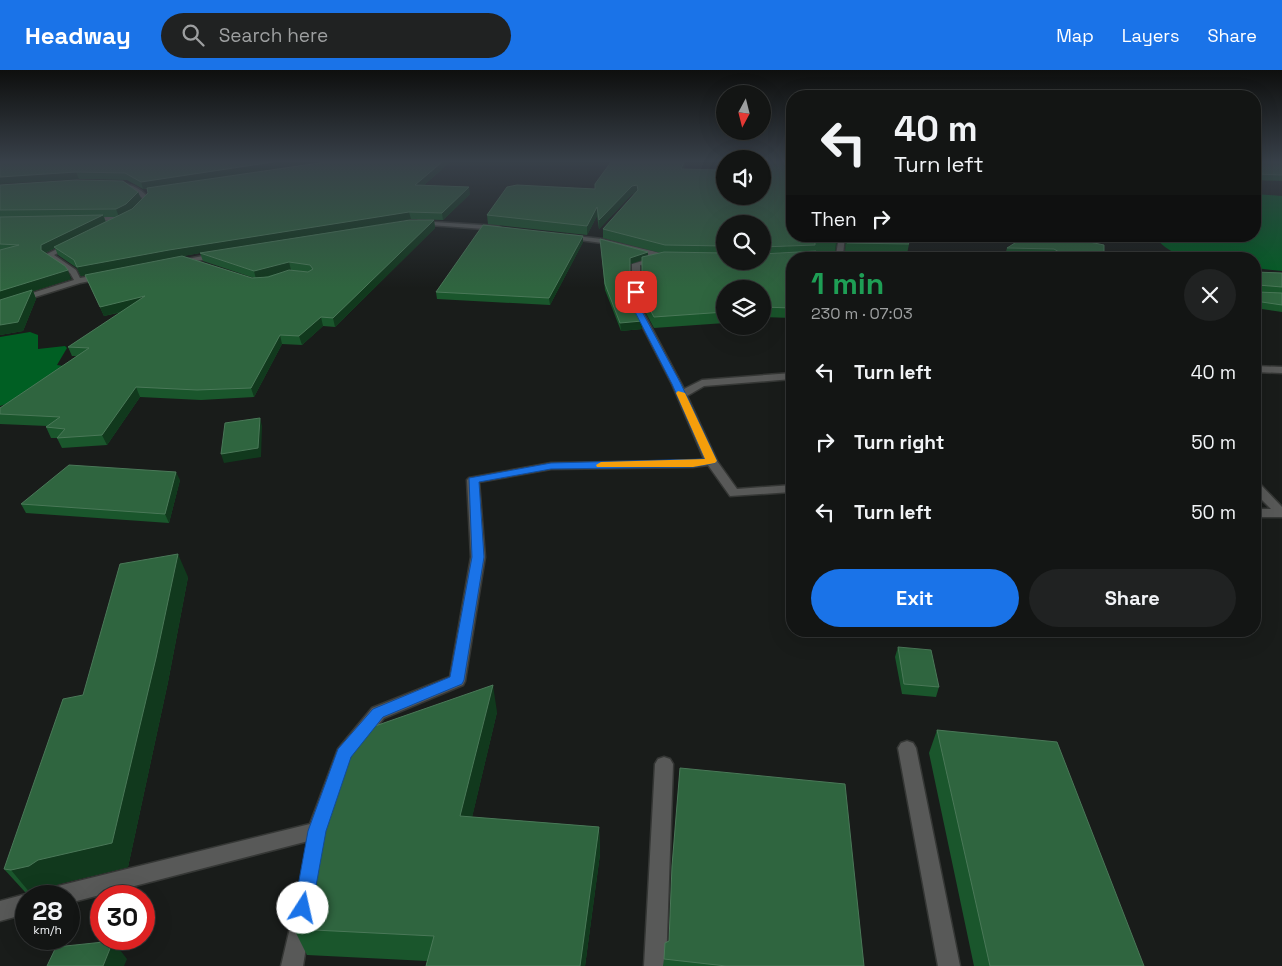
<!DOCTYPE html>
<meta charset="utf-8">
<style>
body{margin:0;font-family:"Space Grotesk",sans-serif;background:#202222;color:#f1f3f6;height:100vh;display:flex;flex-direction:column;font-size:19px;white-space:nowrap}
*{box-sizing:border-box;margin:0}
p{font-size:16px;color:#9d9fa0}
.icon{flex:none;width:28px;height:28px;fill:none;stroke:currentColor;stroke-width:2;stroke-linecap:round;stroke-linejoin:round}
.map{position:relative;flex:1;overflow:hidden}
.details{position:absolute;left:786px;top:182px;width:475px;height:385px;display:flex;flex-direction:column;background:#131514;border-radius:20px;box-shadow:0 5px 20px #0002,0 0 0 1px #323434}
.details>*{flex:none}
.hud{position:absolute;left:786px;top:20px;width:475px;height:152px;border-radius:20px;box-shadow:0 5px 20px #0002,0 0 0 1px #323434;background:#131514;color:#f1f3f6;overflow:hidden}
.needle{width:32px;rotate:187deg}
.tools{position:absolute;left:716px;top:15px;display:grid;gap:10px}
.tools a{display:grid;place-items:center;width:55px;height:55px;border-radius:50%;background:#131514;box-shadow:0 5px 20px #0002,0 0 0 1px #323434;font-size:25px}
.speed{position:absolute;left:15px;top:815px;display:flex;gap:10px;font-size:25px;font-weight:700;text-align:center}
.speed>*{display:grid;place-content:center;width:65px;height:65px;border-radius:50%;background:#131514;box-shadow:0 5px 20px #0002,0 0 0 1px #323434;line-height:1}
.speed small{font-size:12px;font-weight:400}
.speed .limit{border:8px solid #d22;background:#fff;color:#111}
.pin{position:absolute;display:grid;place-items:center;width:42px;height:42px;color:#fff;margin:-21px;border-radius:10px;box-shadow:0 2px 8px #0006}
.me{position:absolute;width:55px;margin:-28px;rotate:10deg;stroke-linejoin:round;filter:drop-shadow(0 0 4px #0008)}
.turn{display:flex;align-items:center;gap:18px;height:105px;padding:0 25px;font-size:22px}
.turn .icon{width:65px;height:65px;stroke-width:2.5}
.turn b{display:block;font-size:35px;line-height:42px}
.then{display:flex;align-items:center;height:48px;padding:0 25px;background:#0003;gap:10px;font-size:19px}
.round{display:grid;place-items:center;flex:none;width:52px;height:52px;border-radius:26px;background:#202222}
.head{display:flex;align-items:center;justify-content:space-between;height:85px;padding:0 25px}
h1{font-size:30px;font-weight:800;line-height:38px;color:#1e9e55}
.button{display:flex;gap:10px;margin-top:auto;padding:10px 25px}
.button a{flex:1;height:58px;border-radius:30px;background:#1a73e8;color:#fff;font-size:20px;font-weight:800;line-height:58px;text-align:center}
.button a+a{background:#202222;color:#f1f3f6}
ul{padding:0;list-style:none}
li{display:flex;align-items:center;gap:15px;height:70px;padding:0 25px}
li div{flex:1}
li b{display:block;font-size:19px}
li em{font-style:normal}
header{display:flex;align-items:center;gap:30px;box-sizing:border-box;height:70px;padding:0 25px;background:#1a73e8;color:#fff}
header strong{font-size:24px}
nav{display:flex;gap:28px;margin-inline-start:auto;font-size:18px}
.search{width:350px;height:45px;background:#202222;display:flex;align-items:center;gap:12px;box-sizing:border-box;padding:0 18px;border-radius:28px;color:#9d9fa0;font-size:19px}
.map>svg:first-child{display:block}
.water{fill:#005f23}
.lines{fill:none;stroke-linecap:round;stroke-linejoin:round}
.minor-casing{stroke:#353735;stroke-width:3}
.minor{fill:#585958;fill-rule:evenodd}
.wall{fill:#1a562c;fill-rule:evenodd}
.shaded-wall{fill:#11391d}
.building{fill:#2f653f;stroke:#4a7858}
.route{fill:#1a73e8;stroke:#114b97}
.slow{fill:#f59e0b}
</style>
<header>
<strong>Headway</strong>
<div class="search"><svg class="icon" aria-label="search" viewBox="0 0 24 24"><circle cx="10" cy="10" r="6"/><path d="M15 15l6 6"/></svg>Search here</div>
<nav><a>Map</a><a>Layers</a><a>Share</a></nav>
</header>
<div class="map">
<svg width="1282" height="896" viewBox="0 0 1282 896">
<rect width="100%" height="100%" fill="#191c1a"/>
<!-- water -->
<path class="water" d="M1255,124L1282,126V201L1255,198V189C1225,189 1178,196 1157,169L1143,166H1255Z
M30,262L38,265V279L65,276L67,278L57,295L69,297L9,333L0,336V267Z"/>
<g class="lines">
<!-- minor casing -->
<g class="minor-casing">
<path id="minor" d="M112,112C127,113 140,116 149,129L139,139H135V137L143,129C133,118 123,117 110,115Z
M126,146L128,149L89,152L86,150L89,148Z
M418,151L498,156L501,158L498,160L416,154L415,153Z
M567,165L602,169L673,186V190L661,188V191L640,195V236L684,319L702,310L792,303V309L704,316L687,326L717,391L737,419L792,415V422L730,426L708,395L693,397L551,399L479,412L485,487L465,611L463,615L384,648L351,687L324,767L69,833V826H48L51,819L58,816L310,754L338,679L372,638L450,607L471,487L467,410L469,408L551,393L693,391L704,389L672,314L632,236V194L657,187L602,173L565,168V166Z
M839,166H845L843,185H932L936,187L934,189L796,188L800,186L836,185Z
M69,173L72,175L71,176L54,185L76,200L80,208L103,204H106V208L80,213L0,238V233L74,210L70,203L45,185Z
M218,183H221V187L176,194L172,192Z
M1255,296L1282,297V303L1255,302Z
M1255,412L1259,413L1282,437V447H1255V439H1271L1255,423Z
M907,671L913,673L916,678L960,896H938L898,678L901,673Z
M664,687L670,689L673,694L666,896H644L655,694L658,689Z
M26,824L31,826H26V844L0,851V831Z
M300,842L307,845L310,852L303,896H281L293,845Z"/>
</g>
<!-- minor -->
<use href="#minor" class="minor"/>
</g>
<!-- wall -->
<path class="wall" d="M0,92H450L424,115L470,124L443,150L411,149L359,158L434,150L435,158L335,257L323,256L302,275L282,274L254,327L201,330L140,327L107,375L62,378L57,368H51L46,357L47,356L0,354V338L77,286H72L68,277L122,242L104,246L85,205L81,206L77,198L58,185L55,178L45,183L71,209L33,221L36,229L23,261L0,265V115L138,122L141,129L130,140L132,139L148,123L147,119H143L127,110L79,109ZM302,96L168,115L272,99ZM104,147H116L106,152ZM200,183L203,191L254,208H252L183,186Z
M611,92H685L684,99L792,166H838L835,182L814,181V182L792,189V248L762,247V219H725V253L654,258L642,236V190L630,194V229L642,259L621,261L605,220L600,169L648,182V186L661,183L603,168V159L635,123L632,124L599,159L597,146L587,165L488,154L487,145L595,119ZM725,154H762V191H725Z
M1255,92H1282V111L1255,110Z
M846,166H903L909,174L907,184L845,182Z
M1082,169L1080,170L1104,189H916V185L991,189L1005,185L1007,178Z
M583,172L550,235L437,229L436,222Z
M1255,202L1282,203V242L1255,238Z
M180,410L169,453L26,443L21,434Z
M188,507L168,612L128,797L58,814L49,820L31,824L25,822L4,799L83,625Z
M898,577L939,617L936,627L902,624L895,587Z
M497,642L472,747L599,757L600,784L585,896H426L427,891L307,885L294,859Z
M937,660L1144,896H974L929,683Z
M669,871L864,896H663L664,889Z"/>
<!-- shaded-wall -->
<path class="shaded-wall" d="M273,92H334L272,99L143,119L141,112Z
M442,92H450L416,122L415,115Z
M684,92H685L684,98L681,106V99Z
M76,102L79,109L0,114V107Z
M637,115V123L632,124L599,159V150L632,116Z
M469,117L470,124L443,150L442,143Z
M138,122L141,129L129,142L119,147L116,139Z
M597,137V146L587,165V156Z
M409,142L411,149L202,183H200L172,188L81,206L77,197L169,180Z
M103,145L106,153L44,183L41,180V175Z
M434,150L435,158L335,257L333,248Z
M583,166V172L550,235L549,228Z
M838,166L835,182L836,172Z
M1078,166H1082V169L1073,175L1075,169Z
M648,182V188L630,194V188Z
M289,192L291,200L256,209L254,201Z
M68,200L71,209L33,221L36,229L23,261L0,265V221Z
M145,226L148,235L104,246L100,237Z
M321,247L323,256L302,275L299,266Z
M642,251V259L621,261L620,253Z
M280,265L282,274L254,327L251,318Z
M136,317L140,327L107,375L102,365Z
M260,348L262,356L261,387L224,393L221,384Z
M176,402L180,410L169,453L165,444Z
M178,484L188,507L168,612L128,797L58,814L49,820L31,824L11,800Z
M493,615L497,642L466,773L460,746Z
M599,757L600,784L585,896H580Z
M113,871L127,889L124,896H103Z"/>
<!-- building -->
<path class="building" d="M0,92H273L141,112L125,103L76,102L0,107Z
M326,92H442L415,115L469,117L442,143L409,142L169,180L77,197L74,190L54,177L132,139L148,123L147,118Z
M611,92H684L681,99L725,100V126H762V92H792V166H838L836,172L815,171V175L762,177V154H725V176L665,175L603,159L638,120L637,115L632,116L599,150L597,137L587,156L487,145L507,117L517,115L595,119V114Z
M1255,92H1282V105L1255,104Z
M76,110L123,111L138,122L126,134L116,139L0,140V115Z
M103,145L41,175V180L65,196L68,200L0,221V180L19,175L0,174V147Z
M410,150H434L333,248L321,247L299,266L280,265L251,318L197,320L136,317L102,365L57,368L65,359L46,357L60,347L0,344V338L89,278L68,277L145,226L100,237L85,205L182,186L252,208L268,207L289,200L308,202L313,199L310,195L289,192L254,201L200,183Z
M483,155L583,166L549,228L436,222Z
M847,166H903L909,174L847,173Z
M1026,166H1078L1075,169L1104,175V189H918L916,185H988L991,189L997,185H1057L1059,182L1054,179L1007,178Z
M600,169L648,182L630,188V229L642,251L620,253L605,214Z
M816,181L817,189H792V238L762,237V219H725V242L654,247L642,225V187L664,182L725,183V191H762V184Z
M1255,202L1282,203V217L1258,215L1257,222L1282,223V235L1255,231Z
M32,220L18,252L0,255V230Z
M260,348L258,378L221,384L225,353Z
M69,395L176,402L165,444L21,434Z
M178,484L156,588L112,773L38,790L29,796L11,800L4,799L63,629L83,625L120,494Z
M898,577L931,580L939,617L904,614Z
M493,615L460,746L599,757L580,896H426L434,866L294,859L307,790L355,663Z
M937,660L1057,672L1144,896H990Z
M680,698L845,714L864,896H726L664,889L665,873L669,871L672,796Z
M113,871L103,896H47L56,877Z"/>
<!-- sky -->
<linearGradient id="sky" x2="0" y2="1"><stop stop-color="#0e0f0e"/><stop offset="0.42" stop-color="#384049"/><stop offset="1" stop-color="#384049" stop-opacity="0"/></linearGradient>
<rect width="1282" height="218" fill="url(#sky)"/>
<!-- route -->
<path class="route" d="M636,220L639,222V236L681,314L717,391L715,393L693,397L551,399L479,412L484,487L464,610L462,614L383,647L351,687L326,761L312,838L309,845L303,847L296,845L294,838L308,761L338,679L373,639L450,607L472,487L469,408L551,393L705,389L672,314L632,236V222Z"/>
<!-- slow -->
<path class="slow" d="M678,321L685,323L717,391L715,393L693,397H597L596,395L601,392L705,389L676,323Z"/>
</svg>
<div class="tools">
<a><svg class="needle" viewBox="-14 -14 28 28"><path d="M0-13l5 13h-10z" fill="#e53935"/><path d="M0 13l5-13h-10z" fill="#9d9fa0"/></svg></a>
<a><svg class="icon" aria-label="sound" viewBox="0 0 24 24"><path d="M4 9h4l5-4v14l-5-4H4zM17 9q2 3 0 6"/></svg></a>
<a><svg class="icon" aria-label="search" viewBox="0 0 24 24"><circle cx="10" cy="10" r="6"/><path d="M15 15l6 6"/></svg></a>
<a><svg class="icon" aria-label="layers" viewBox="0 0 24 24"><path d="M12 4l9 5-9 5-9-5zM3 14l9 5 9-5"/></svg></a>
</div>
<div class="speed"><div>28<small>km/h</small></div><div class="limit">30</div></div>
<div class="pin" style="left:636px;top:222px;background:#d93025"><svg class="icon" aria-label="arrive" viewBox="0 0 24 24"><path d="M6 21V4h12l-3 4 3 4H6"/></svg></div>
<svg class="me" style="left:303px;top:838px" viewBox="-20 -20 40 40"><circle r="19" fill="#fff"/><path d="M0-13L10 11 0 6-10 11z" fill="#1a73e8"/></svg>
<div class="hud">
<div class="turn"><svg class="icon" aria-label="left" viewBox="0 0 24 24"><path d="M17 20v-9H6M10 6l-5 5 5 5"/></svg><div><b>40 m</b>Turn left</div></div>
<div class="then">Then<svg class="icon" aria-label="right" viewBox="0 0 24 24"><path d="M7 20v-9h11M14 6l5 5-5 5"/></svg></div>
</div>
<section class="details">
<div class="head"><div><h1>1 min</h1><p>230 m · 07:03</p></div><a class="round"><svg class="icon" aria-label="close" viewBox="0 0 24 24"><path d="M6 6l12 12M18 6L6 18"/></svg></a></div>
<ul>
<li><svg class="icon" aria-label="left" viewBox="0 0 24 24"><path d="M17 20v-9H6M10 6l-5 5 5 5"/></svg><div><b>Turn left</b></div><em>40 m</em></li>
<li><svg class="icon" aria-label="right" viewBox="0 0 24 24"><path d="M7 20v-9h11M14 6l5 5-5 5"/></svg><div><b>Turn right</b></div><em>50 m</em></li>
<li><svg class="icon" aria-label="left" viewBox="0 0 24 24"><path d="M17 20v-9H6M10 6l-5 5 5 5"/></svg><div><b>Turn left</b></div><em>50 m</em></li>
</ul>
<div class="button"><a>Exit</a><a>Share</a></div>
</section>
</div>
